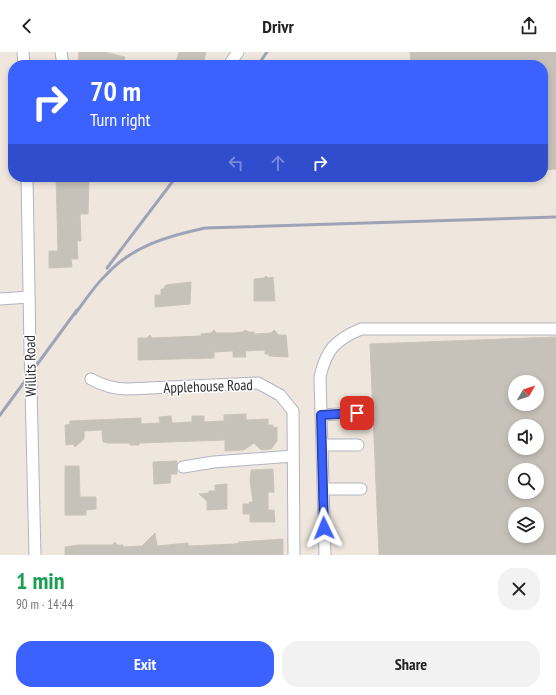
<!DOCTYPE html>
<meta charset="utf-8">
<style>
body{margin:0;font-family:"PT Sans Narrow",sans-serif;background:#f2f2f2;color:#222;height:100vh;display:flex;flex-direction:column;font-size:15px;white-space:nowrap}
*{box-sizing:border-box;margin:0}
p{font-size:13px;color:#767676}
.icon{flex:none;width:22px;height:22px;fill:none;stroke:currentColor;stroke-width:2;stroke-linecap:round;stroke-linejoin:round}
.map{position:relative;height:503px;overflow:hidden}
.panel{display:flex;flex-direction:column;background:#fff;flex:1}
.panel>*{flex:none}
.banner{position:absolute;left:8px;top:8px;width:540px;height:122px;border-radius:16px;box-shadow:0 2px 6px #0003;background:#3b61ff;color:#fff;overflow:hidden}
.needle{width:26px;rotate:51deg}
.buttons{position:absolute;left:508px;top:323px;display:grid;gap:8px}
.buttons a{display:grid;place-items:center;width:36px;height:36px;border-radius:50%;background:#fff;box-shadow:0 2px 6px #0003;font-size:20px}
.pin{position:absolute;display:grid;place-items:center;width:34px;height:34px;color:#fff;margin:-17px;border-radius:8px;box-shadow:0 2px 6px #0006}
.me{position:absolute;width:44px;margin:-22px;rotate:358deg;stroke-linejoin:round;filter:drop-shadow(0 0 3px #0008)}
.turn{display:flex;align-items:center;gap:14px;height:84px;padding:0 16px;font-size:18px}
.turn .icon{width:52px;height:52px;stroke-width:2.5}
.turn b{display:block;font-size:28px;line-height:34px}
.lanes{display:flex;align-items:center;height:38px;padding:0 16px;background:#0003;justify-content:center;gap:20px;direction:ltr}
.lanes .off{opacity:.35}
.round{display:grid;place-items:center;flex:none;width:42px;height:42px;border-radius:16px;background:#f2f2f2}
.headline{display:flex;align-items:center;justify-content:space-between;height:68px;padding:0 16px}
h1{font-size:24px;font-weight:600;line-height:30px;color:#1e9e55}
.button{display:flex;gap:8px;margin-top:auto;padding:8px 16px}
.button a{flex:1;height:46px;border-radius:16px;background:#3b61ff;color:#fff;font-size:16px;font-weight:600;line-height:46px;text-align:center}
.button a+a{background:#f2f2f2;color:#222}
header{display:flex;justify-content:space-between;align-items:center;height:52px;padding:0 16px;background:#fff;font-size:18px;font-weight:600}
.map>svg:first-child{display:block}
.building{fill:#c7c2b9;stroke:#cbc4b7;fill-rule:evenodd}
.lines{fill:none;stroke-linecap:round;stroke-linejoin:round}
.minor-casing{stroke:#b1b4c1;stroke-width:13}
.minor{stroke:#fff;stroke-width:11}
.rail{stroke:#9fa3b8;stroke-width:3}
.minor-bridge-casing{stroke:#b1b4c1;stroke-width:13;stroke-linecap:butt}
.minor-bridge{stroke:#fff;stroke-width:11}
.route-casing{stroke:#263fa6;stroke-width:10}
.route{stroke:#3b61ff;stroke-width:7}
.labels{text-anchor:middle;dominant-baseline:central;stroke-width:3;stroke-linejoin:round;paint-order:stroke}
.street-label{font-size:15px;fill:#2c2c2c;stroke:#fff}
</style>
<header><svg class="icon" aria-label="back" viewBox="0 0 24 24"><path d="M15 5l-7 7 7 7"/></svg>Drivr<svg class="icon" aria-label="share" viewBox="0 0 24 24"><path d="M12 15V3M7 8l5-5 5 5M5 13v7h14v-7"/></svg></header>
<div class="map">
<svg width="556" height="503" viewBox="0 0 556 503">
<rect width="100%" height="100%" fill="#efe7de"/>
<!-- building -->
<path class="building" d="M79,0H105L125,5L123,13H85L78,12Z
M179,0H206L203,13H175Z
M410,0H556V117L543,118V13H411Z
M56,125L89,126L88,162H80L81,189H77L78,207H71L72,215L49,216V199H58Z
M266,224L268,226L273,225L275,249H254V227L264,226Z
M191,230L190,252L155,255V243H161V237H163L166,233Z
M214,278L216,281H233L242,280L246,278L248,280H254V282L271,281L274,278L279,283H286L288,305L269,304V302H265V298L245,299L246,305H233V299L214,300V306L138,308V286H147L150,283L152,286L201,284V282L211,281Z
M556,285V503H379L370,292ZM515,330H537V352H515ZM515,374H537V396H515ZM515,418H537V440H515ZM515,462H537V484H515Z
M246,362V368L268,367V373H273V376L277,375V389L271,397L261,398L254,391L244,398L225,399V388L139,391V393H130V391H108L103,390L102,378L84,379V387L75,395L73,392L66,393L65,373L70,372V369L141,366V372L160,371L159,365L171,364L172,371L192,370V364H204V370L224,369V363Z
M177,409V422H171L170,431L154,432L153,410Z
M65,414H79L80,445H96V457L86,458V463H65Z
M273,417L274,440H268V458H274L275,470H250V462H243V452H249V450H253L250,429L251,418Z
M227,432V457L207,458V449L199,442L209,441V439H215V433Z
M155,481L157,494L188,491V494L235,492L239,491V490L283,487V503H65V495L78,493H112L115,490L117,493H123V495L142,494Z"/>
<g class="lines">
<!-- minor casing -->
<g class="minor-casing">
<path id="minor" d="M23,0L24,13
M61,0L63,13
M229,13L238,0
M27,125L30,296
M0,247L29,245
M91,327C103,334 113,337 128,337L258,331L280,343L293,359L294,503
M31,336L35,503
M321,363L357,361
M322,393H358
M183,415L214,410L293,404
M323,437H361
M325,503L320,325C326,298 335,288 361,277H556"/>
</g>
<!-- minor -->
<use href="#minor" class="minor"/>
<!-- rail -->
<path class="rail" d="M258,13L267,0
M107,216L176,125
M75,262C85,249 94,234 106,223C132,194 168,184 205,176L556,165
M0,363L77,258"/>
<!-- minor-bridge casing -->
<g class="minor-bridge-casing">
<path id="minor-bridge" d="M30,296L31,336"/>
</g>
<!-- minor-bridge -->
<use href="#minor-bridge" class="minor-bridge"/>
</g>
<g class="lines">
<!-- route casing -->
<g class="route-casing">
<path id="route" d="M324,476L321,363L357,361"/>
</g>
<!-- route -->
<use href="#route" class="route"/>
</g>
<g class="labels">
<!-- street labels -->
<g class="street-label">
<text transform="translate(30 314) rotate(-91)">Willits Road</text>
<text transform="translate(208 334) rotate(-2)">Applehouse Road</text>
</g>
</g>
</svg>
<div class="buttons">
<a><svg class="needle" viewBox="-14 -14 28 28"><path d="M0-13l5 13h-10z" fill="#e53935"/><path d="M0 13l5-13h-10z" fill="#767676"/></svg></a>
<a><svg class="icon" aria-label="sound" viewBox="0 0 24 24"><path d="M4 9h4l5-4v14l-5-4H4zM17 9q2 3 0 6"/></svg></a>
<a><svg class="icon" aria-label="search" viewBox="0 0 24 24"><circle cx="10" cy="10" r="6"/><path d="M15 15l6 6"/></svg></a>
<a><svg class="icon" aria-label="layers" viewBox="0 0 24 24"><path d="M12 4l9 5-9 5-9-5zM3 14l9 5 9-5"/></svg></a>
</div>
<div class="pin" style="left:357px;top:361px;background:#d93025"><svg class="icon" aria-label="arrive" viewBox="0 0 24 24"><path d="M6 21V4h12l-3 4 3 4H6"/></svg></div>
<svg class="me" style="left:324px;top:476px" viewBox="-20 -20 40 40"><path d="M0-17L14 15 0 8-14 15z" fill="#3b61ff" stroke="#fff" stroke-width="4"/></svg>
<div class="banner">
<div class="turn"><svg class="icon" aria-label="right" viewBox="0 0 24 24"><path d="M7 20v-9h11M14 6l5 5-5 5"/></svg><div><b>70 m</b>Turn right</div></div>
<div class="lanes"><svg class="icon off" aria-label="left" viewBox="0 0 24 24"><path d="M17 20v-9H6M10 6l-5 5 5 5"/></svg><svg class="icon off" aria-label="ahead" viewBox="0 0 24 24"><path d="M12 20V5M6 11l6-6 6 6"/></svg><svg class="icon" aria-label="right" viewBox="0 0 24 24"><path d="M7 20v-9h11M14 6l5 5-5 5"/></svg></div>
</div>
</div>
<section class="panel">
<div class="headline"><div><h1>1 min</h1><p>90 m · 14:44</p></div><a class="round"><svg class="icon" aria-label="close" viewBox="0 0 24 24"><path d="M6 6l12 12M18 6L6 18"/></svg></a></div>
<div class="button"><a>Exit</a><a>Share</a></div>
</section>
